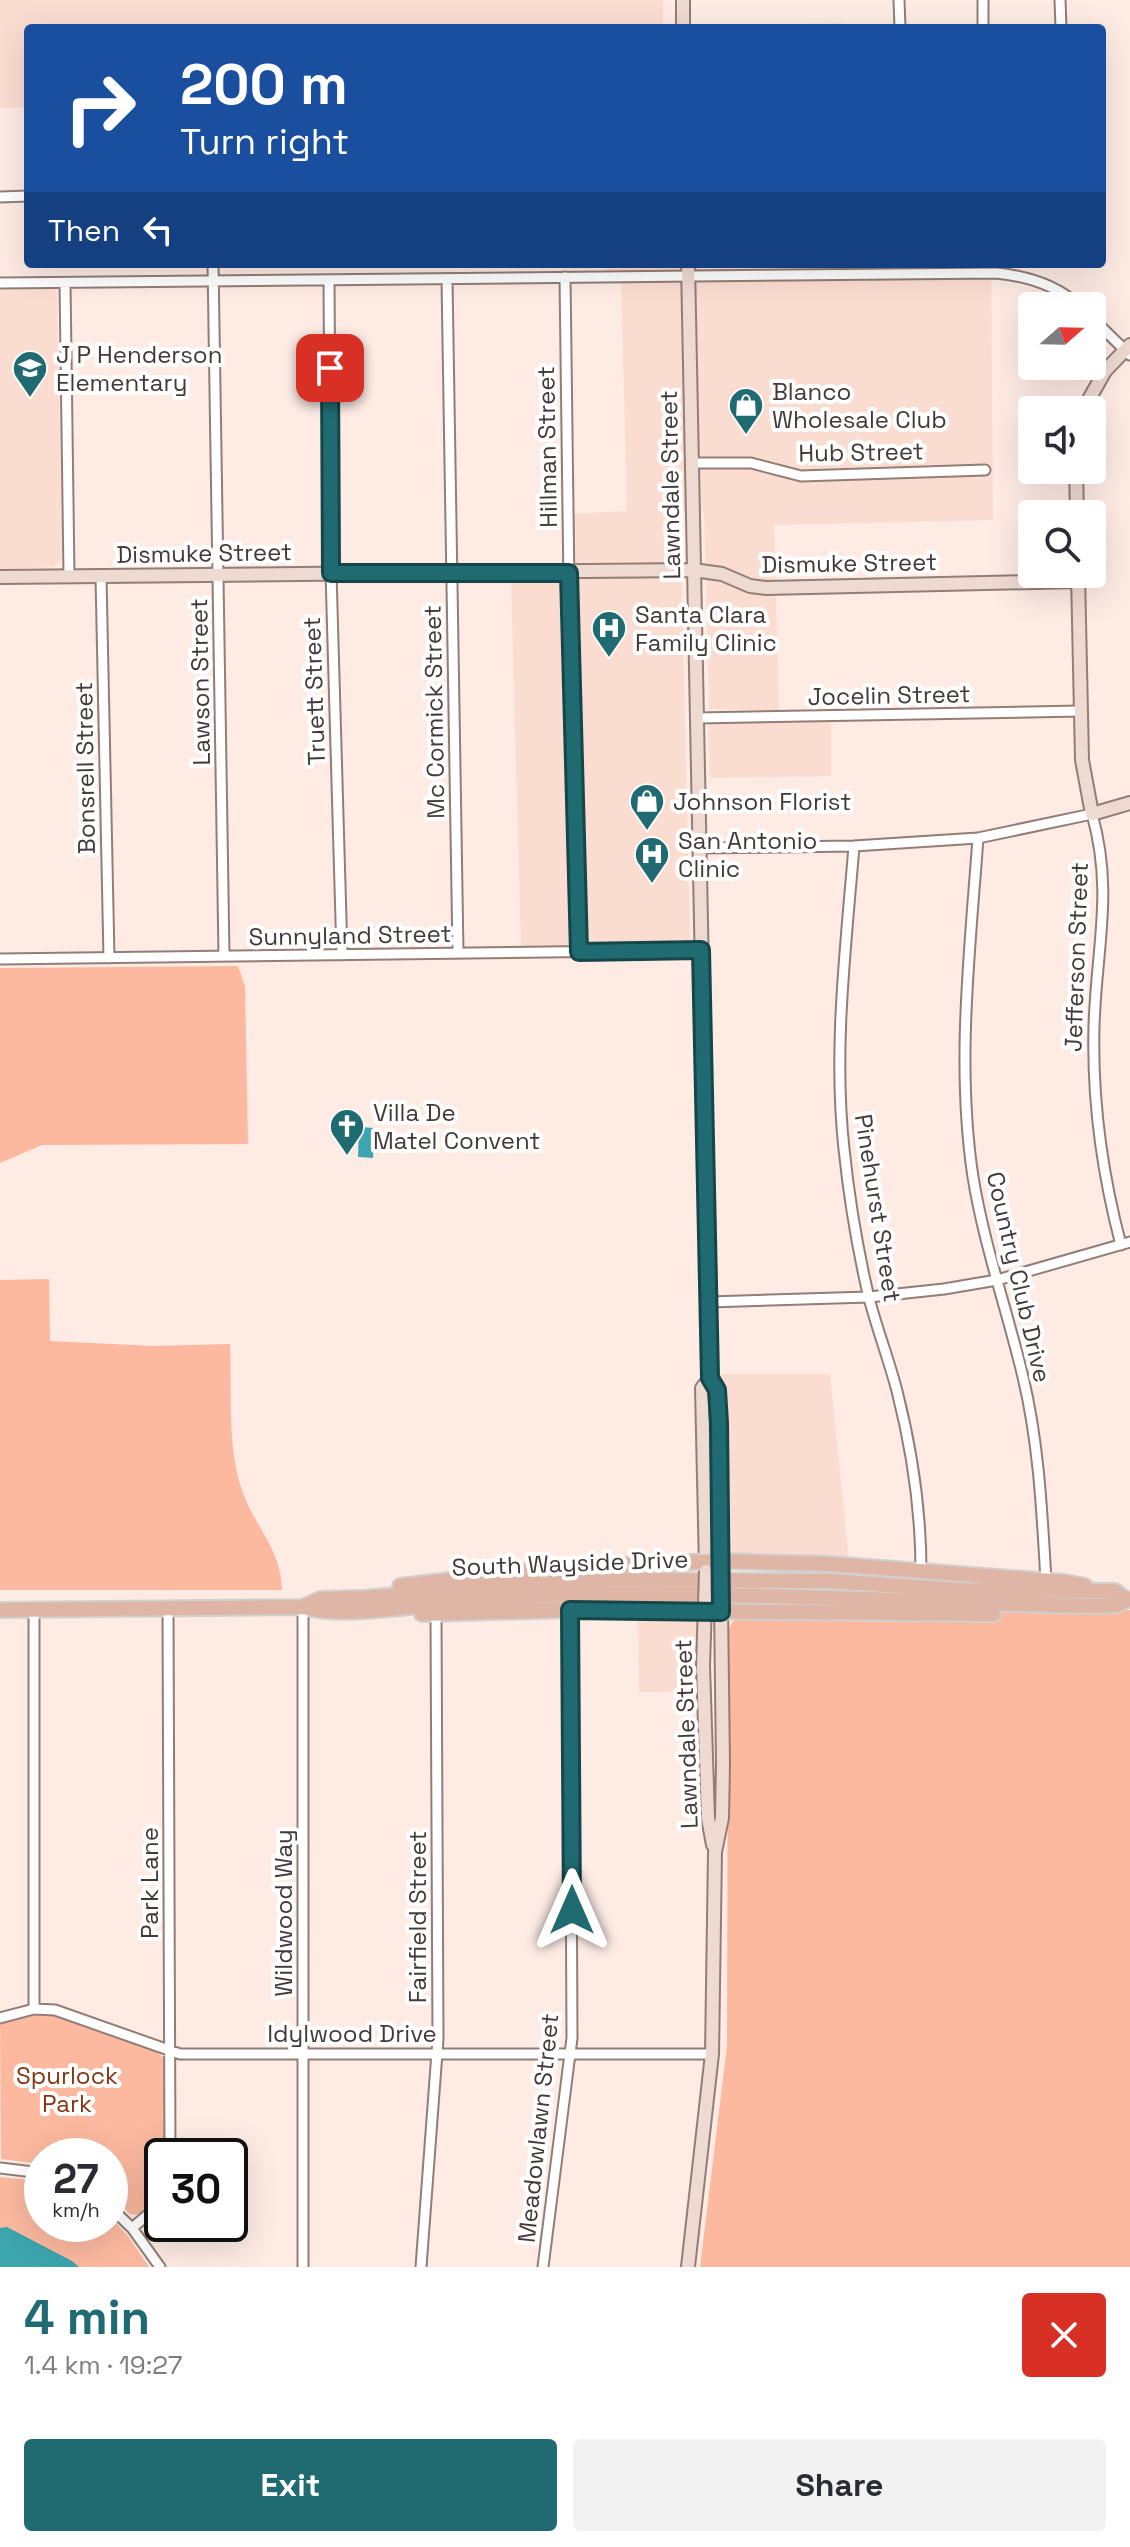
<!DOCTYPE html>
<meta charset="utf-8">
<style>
body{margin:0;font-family:"Space Grotesk",sans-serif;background:#f2f2f3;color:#2b2b33;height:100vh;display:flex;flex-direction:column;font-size:30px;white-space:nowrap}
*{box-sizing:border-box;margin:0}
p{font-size:26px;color:#7c7c81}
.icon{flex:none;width:44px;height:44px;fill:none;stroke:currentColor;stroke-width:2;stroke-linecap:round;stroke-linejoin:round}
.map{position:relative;height:2267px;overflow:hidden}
.sheet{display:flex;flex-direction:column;background:#fff;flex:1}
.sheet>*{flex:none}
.banner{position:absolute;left:24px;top:24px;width:1082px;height:244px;border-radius:8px;box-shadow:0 8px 32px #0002;background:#1a4fa0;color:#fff;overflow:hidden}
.needle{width:52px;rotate:70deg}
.controls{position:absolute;left:1018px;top:292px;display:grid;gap:16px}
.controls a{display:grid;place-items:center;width:88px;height:88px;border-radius:8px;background:#fff;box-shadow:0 8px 32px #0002;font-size:40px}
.speed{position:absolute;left:24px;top:2138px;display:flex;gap:16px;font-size:40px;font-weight:700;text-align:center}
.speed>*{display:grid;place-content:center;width:104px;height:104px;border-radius:50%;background:#fff;box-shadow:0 8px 32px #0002;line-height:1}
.speed small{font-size:20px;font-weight:400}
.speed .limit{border:4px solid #111;border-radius:12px;background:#fff;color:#111}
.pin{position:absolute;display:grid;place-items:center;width:68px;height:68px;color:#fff;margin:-34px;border-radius:16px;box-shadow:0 4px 12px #0006}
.me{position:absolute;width:88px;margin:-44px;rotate:0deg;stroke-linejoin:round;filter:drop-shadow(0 0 6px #0008)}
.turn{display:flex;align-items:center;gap:28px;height:168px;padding:0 24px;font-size:36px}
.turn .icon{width:104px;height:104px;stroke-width:2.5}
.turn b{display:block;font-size:56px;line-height:68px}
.then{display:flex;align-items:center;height:76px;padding:0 24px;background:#0003;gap:16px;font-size:30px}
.round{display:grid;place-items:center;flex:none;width:84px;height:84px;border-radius:8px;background:#f2f2f3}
.overview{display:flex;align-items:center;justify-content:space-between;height:136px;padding:0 24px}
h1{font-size:48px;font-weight:600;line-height:60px;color:#206b72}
.action{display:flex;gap:16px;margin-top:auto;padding:16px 24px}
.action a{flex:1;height:92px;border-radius:8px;background:#206b72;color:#fff;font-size:32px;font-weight:600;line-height:92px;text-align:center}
.action a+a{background:#f2f2f3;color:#2b2b33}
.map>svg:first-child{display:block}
.built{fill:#fbdcd0}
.green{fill:#fcb9a0}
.water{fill:#3ca5ae}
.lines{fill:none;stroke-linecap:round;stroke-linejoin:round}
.street-casing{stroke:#927e76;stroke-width:13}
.secondary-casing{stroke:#927e76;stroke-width:16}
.primary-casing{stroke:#d2d0cf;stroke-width:18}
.street{stroke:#fff;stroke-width:9}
.secondary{stroke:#efdad2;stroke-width:12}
.primary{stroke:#dfb5a6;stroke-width:14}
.secondary-bridge-casing{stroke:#927e76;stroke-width:16;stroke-linecap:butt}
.secondary-bridge{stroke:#efdad2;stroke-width:12}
.route-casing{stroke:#15464a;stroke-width:20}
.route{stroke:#206b72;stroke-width:14}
.labels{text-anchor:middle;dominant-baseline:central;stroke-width:8;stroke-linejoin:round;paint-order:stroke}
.poi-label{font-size:24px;fill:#433a37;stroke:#fff;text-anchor:start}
.street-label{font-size:24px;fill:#433a37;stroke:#fff}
.park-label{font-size:24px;fill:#843511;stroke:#fff}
</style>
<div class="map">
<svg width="1130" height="2267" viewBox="0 0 1130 2267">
<rect width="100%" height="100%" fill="#fdebe4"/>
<!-- built -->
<path class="built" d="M0,0H663V28H28V107L0,108Z
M845,23V28L695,27V26Z
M605,264H991L993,520L774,525L779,711L709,709L704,513L680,511L690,938L688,943L684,944L589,946L584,943L579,832H568L572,934L570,944L563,947L521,948L511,579L576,580L573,514L627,511L621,281L605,280Z
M52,286L57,293L62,556L60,563L52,567L0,569V287Z
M831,719V776L710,778L708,727L712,722Z
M722,1374H830L849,1561L733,1556L729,1552Z
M638,1615L694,1619L699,1629V1691L639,1692Z"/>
<!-- green -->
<path class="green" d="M238,966L245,986L248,1144L42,1145L0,1163V968Z
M49,1279L50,1341L155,1346L230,1344C232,1389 227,1445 241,1487C253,1526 281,1547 282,1590H0V1280Z
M1130,1610V2267H700L727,2046L728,1631C732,1621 735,1618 745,1615Z
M46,2013C67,2017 155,2043 164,2059L165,2156H162C162,2177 167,2196 148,2210C141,2214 137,2216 130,2214L110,2195V2156H42V2164L1,2159L0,2024Z
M0,2177L42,2181V2224H110V2217L128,2236L149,2267H0Z"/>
<!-- water -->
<path class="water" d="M359,1127L375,1128L373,1158L358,1157Z
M7,2227L72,2261L79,2267H0V2228Z"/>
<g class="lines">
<!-- street casing -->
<g class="street-casing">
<path id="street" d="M899,0L900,28
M983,0V28
M1060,0L1061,28
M0,197L28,196
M213,264L224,955
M565,277L569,587L579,952
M447,279L458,953
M329,281L331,573L342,955
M0,283L996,273C1026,276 1057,285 1079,306
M65,283L69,576
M1092,318L1130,355
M692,463H751L801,476L985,470
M101,577L109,958
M697,718L1081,711
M978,838C970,950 956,1065 973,1177C984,1245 1007,1310 1023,1377C1039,1444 1042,1512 1046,1581
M854,846C846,946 833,1049 844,1149C849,1197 858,1251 869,1298C877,1329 889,1360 897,1391C912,1450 921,1510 921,1571
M700,848L854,846L978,838L1092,814C1114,892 1096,949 1094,1027C1092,1102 1102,1173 1121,1245
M0,959L701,950
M709,1302L869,1297L944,1289L997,1280L1130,1242
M168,1609L170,2156
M34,2009V1610
M0,2018L34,2009L55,2010L180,2054H712
M0,2168L42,2173
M110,2207L132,2228L160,2267
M132,2228L162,2203
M303,2267V1607
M421,2267L438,2039L436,1614
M543,2267L572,2038L570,1610"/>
</g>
<!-- secondary casing -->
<g class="secondary-casing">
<path id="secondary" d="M683,0V28
M688,264L710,1378L717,1390L719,1423L720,1567
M1083,410L1105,371L1130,345
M1076,470L1077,514
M1078,574L1082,760L1092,814L1130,803
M0,577L693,570L722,574L750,586L766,588L1078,581
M706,1568L702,1388L710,1378
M705,1604L703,1666L708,1818L713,1845
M688,2267L712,2054L715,1852L722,1818L723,1765L721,1604"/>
</g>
<!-- primary casing -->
<g class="primary-casing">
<path id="primary" d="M400,1586L560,1567L721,1561L829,1564L1064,1582L1085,1586
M303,1607L321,1599L365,1598L496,1585L619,1580L829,1581L959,1590L1115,1591L1125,1599
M0,1610L303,1607C335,1615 367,1611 400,1608C442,1603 485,1599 527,1597C717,1589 907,1603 1097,1606L1116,1605L1130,1599
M422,1614L570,1610L993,1614"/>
</g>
<!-- street -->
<use href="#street" class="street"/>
<!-- secondary -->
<use href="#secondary" class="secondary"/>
<!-- primary -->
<use href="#primary" class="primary"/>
<!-- secondary-bridge casing -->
<g class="secondary-bridge-casing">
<path id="secondary-bridge" d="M720,1570L721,1604
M705,1603L706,1571"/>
</g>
<!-- secondary-bridge -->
<use href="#secondary-bridge" class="secondary-bridge"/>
</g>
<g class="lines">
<!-- route casing -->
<g class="route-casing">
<path id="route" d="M330,368L331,573H569L579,952L701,950L710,1378L717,1390L719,1423L721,1612L570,1610L572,1910"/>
</g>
<!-- route -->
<use href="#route" class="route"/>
</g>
<!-- icons -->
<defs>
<g id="school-pin" transform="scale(1.8)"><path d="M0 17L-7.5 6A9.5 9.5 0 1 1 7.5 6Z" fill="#206b72" stroke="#fff"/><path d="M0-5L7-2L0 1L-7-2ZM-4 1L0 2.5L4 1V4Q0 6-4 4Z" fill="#fff"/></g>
<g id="shop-pin" transform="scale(1.8)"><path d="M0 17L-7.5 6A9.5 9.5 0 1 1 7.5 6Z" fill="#206b72" stroke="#fff"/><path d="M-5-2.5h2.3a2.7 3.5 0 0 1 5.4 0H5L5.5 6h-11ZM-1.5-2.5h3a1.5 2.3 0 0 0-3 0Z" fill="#fff"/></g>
<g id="hospital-pin" transform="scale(1.8)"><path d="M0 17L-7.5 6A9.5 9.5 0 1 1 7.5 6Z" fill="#206b72" stroke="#fff"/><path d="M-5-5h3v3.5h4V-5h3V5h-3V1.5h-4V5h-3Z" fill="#fff"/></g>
<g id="church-pin" transform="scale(1.8)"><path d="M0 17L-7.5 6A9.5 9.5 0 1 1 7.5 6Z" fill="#206b72" stroke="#fff"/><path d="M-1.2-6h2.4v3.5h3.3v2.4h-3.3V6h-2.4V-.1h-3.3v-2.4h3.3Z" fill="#fff"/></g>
</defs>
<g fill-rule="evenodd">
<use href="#school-pin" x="30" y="368"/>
<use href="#shop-pin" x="746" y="405"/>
<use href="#hospital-pin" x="609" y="628"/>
<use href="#shop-pin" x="647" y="801"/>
<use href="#hospital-pin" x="652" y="854"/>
<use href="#church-pin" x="347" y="1126"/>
</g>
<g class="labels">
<!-- poi labels -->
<g class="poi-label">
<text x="56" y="354">J P Henderson<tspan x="56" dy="28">Elementary</tspan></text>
<text x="772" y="391">Blanco<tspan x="772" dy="28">Wholesale Club</tspan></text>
<text x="635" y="614">Santa Clara<tspan x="635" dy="28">Family Clinic</tspan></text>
<text x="673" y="801">Johnson Florist</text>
<text x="678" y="840">San Antonio<tspan x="678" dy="28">Clinic</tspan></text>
<text x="373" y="1112">Villa De<tspan x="373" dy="28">Matel Convent</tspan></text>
</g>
<!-- street labels -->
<g class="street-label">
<text transform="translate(547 447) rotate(-91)">Hillman Street</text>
<text transform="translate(861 452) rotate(-1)">Hub Street</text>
<text transform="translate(670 485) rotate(-91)">Lawndale Street</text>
<text transform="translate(204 553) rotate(-1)">Dismuke Street</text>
<text transform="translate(849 563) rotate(-1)">Dismuke Street</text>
<text transform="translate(200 682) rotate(-91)">Lawson Street</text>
<text transform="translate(314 691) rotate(-92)">Truett Street</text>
<text transform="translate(889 695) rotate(-1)">Jocelin Street</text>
<text transform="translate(434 712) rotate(-91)">Mc Cormick Street</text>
<text transform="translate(85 768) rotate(-91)">Bonsrell Street</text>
<text transform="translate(350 935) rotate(-1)">Sunnyland Street</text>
<text transform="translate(1076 957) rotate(-88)">Jefferson Street</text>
<text transform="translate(878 1208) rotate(81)">Pinehurst Street</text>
<text transform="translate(1019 1277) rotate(77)">Country Club Drive</text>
<text transform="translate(570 1563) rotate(-2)">South Wayside Drive</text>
<text transform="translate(686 1734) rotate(-92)">Lawndale Street</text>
<text transform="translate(149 1883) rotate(-90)">Park Lane</text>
<text transform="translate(283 1913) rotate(-90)">Wildwood Way</text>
<text transform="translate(417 1917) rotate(-90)">Fairfield Street</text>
<text x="352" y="2033">Idylwood Drive</text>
<text transform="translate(538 2128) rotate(-84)">Meadowlawn Street</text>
</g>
<!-- park labels -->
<g class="park-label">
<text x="67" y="2075">Spurlock<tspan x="67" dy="28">Park</tspan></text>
</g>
</g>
</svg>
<div class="controls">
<a><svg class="needle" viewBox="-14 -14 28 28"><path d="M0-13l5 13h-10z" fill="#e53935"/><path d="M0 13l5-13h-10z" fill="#7c7c81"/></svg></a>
<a><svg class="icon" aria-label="sound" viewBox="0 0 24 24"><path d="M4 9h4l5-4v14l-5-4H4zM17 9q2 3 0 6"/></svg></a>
<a><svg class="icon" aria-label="search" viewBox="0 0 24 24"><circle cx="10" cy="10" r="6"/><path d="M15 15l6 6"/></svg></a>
</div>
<div class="speed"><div>27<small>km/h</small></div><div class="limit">30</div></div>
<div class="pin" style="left:330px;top:368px;background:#d93025"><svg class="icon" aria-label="arrive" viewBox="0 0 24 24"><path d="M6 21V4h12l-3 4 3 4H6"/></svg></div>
<svg class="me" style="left:572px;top:1910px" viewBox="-20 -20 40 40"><path d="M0-17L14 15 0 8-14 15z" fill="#206b72" stroke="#fff" stroke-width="4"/></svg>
<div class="banner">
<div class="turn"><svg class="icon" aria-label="right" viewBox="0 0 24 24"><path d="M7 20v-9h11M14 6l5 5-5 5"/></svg><div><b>200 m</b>Turn right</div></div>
<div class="then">Then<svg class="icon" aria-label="left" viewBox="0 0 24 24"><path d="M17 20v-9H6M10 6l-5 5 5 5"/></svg></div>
</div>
</div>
<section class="sheet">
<div class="overview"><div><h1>4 min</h1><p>1.4 km · 19:27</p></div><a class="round" style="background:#d93025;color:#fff"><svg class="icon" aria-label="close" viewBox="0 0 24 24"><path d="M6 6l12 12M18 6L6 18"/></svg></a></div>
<div class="action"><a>Exit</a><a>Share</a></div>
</section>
